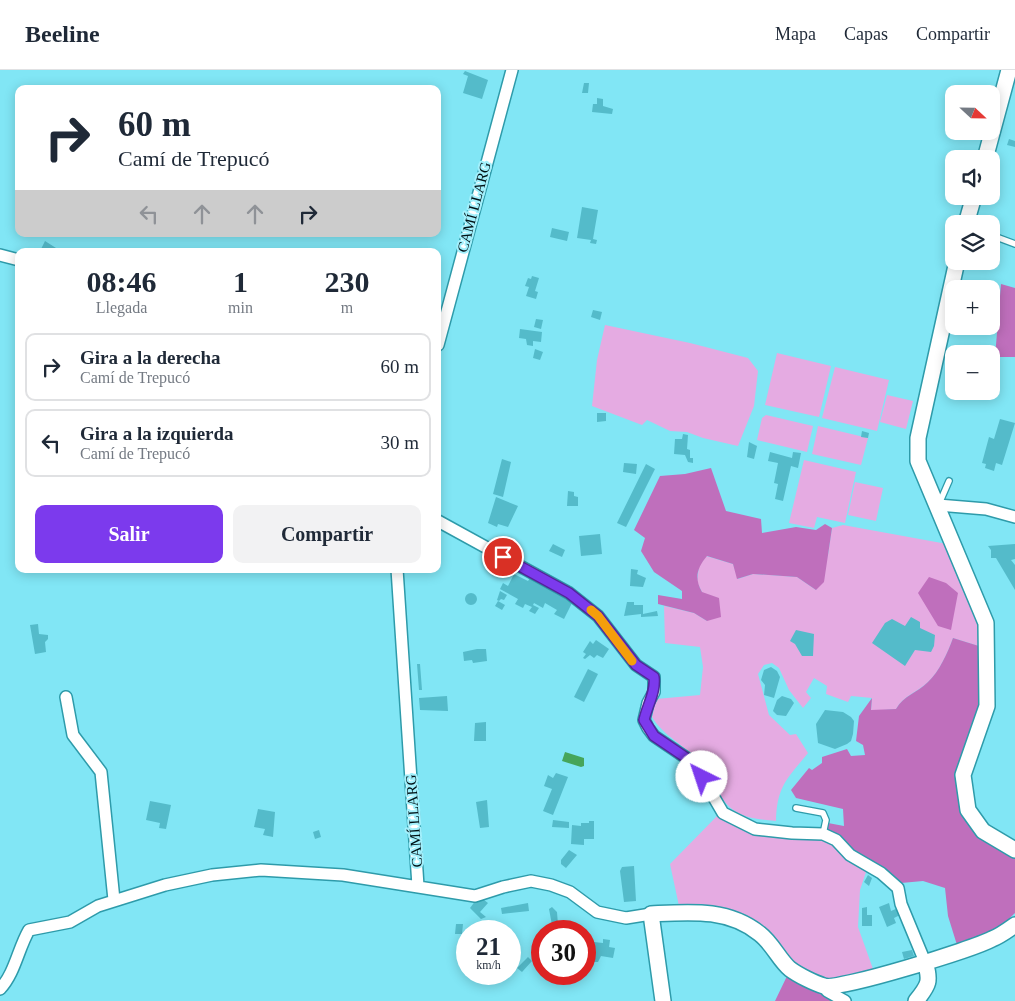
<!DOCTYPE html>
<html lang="es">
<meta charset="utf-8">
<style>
body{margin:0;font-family:Georgia,serif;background:#f2f2f3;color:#1f2937;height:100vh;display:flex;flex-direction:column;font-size:19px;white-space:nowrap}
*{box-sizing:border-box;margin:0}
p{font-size:16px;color:#747a83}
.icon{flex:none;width:28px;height:28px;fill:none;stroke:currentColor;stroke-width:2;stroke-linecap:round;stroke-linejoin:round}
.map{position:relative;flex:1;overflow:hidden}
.drawer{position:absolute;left:15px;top:178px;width:426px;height:325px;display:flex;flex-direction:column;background:#fff;border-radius:10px;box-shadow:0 2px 12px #0003}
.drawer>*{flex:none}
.top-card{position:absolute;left:15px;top:15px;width:426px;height:152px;border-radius:10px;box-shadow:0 2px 12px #0003;background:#fff;color:#1f2937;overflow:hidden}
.needle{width:32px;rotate:112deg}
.controls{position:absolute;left:945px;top:15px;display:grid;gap:10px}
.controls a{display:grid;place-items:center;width:55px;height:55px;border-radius:10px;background:#fff;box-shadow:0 2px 12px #0003;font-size:25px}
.speed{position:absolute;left:456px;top:850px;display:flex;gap:10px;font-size:25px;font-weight:700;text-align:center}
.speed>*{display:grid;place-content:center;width:65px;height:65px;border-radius:50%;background:#fff;box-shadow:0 2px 12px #0003;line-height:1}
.speed small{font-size:12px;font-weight:400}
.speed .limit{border:8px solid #d22;background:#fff;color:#111}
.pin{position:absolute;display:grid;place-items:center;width:42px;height:42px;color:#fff;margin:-21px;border:2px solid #fff;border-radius:50%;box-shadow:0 1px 5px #0007}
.me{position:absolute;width:55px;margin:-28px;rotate:319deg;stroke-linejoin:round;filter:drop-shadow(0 0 4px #0008)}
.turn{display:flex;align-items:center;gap:18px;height:105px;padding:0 20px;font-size:22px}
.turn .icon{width:65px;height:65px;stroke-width:2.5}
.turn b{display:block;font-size:35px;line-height:42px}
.lanes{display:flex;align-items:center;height:48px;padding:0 20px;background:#0003;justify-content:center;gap:25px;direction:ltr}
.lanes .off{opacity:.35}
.eta{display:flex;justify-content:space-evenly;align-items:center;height:85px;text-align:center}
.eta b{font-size:30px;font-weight:600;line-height:35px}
.cta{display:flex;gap:10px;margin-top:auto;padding:10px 20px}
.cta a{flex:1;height:58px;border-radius:10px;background:#7c3aed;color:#fff;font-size:20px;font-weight:600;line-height:58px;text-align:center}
.cta a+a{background:#f2f2f3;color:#1f2937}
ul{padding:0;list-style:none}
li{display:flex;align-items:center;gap:15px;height:68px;margin:0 10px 8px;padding:0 10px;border:2px solid #e0e1e3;border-radius:10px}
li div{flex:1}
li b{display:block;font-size:19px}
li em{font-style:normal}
header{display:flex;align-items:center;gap:30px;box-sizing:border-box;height:70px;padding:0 25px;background:#fff;border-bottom:1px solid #e0e1e3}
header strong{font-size:24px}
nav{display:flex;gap:28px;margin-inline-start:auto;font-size:18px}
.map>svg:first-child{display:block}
.green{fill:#e5abe2}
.forest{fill:#bf6fbc}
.water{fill:#46a55a}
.building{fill:#54bbca}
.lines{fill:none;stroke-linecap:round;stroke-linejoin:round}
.lane-casing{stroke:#2e9baa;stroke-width:8}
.street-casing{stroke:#2e9baa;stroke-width:14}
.secondary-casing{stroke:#2e9baa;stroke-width:18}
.lane{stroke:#fff;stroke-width:5.5}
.street{stroke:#fff;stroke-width:11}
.secondary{stroke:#fff;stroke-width:15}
.route-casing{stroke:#51269a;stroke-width:12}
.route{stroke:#7c3aed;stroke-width:9}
.slow{stroke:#f59e0b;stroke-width:9}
.labels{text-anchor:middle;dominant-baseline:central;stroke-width:4;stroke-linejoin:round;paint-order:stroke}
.street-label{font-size:15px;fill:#001115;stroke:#a2f0fc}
</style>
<header>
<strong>Beeline</strong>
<nav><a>Mapa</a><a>Capas</a><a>Compartir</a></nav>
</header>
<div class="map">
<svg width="1015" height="931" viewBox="0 0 1015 931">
<rect width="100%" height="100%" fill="#81e6f5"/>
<!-- green -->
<path class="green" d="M605,255L690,273L748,288L758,301L754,336L738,376L703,368L687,362L670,361L647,350L642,355L592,336L597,290Z
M777,283L831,296L819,347L765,335Z
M835,297L889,310L877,361L822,348Z
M887,325L913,331L906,359L880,352Z
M766,345L813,356L807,382L757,370L762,348Z
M818,356L868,368L861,395L812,384Z
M804,390L856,402L845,453L817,447L814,458L789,453Z
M855,412L883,418L876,451L848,445Z
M843,455L947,474L981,550L982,577L953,568C948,582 939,602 928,612C916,623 904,625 896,639L871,641L872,628L851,626L848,632L826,624L827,616L814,608L806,622L811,628L803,638L789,620L779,598L772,593L764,595L758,604L769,645L790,665L796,664L808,683C787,709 777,716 776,751C759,749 745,749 732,739C721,731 710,707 701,695C687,676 664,667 652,647L656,629L700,625L703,597L700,577L665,573L664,536L694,543L707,551L702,522L697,512L699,496L706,486L733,494L738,509L753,504L797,507L816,520L828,485L832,458Z
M719,744L741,757L827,770L866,802L860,820L858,857L873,899L826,911L790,893L752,852L712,835L679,836L670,794Z"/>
<!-- forest -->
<path class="forest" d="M1001,214L1015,218V287H995Z
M711,398L726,441L761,449L762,463L796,457L816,460L825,454L832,458L824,512L816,520L797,507L753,504L737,509L733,494L707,486C697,498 694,508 702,522L719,528L721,547L707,551L694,543L658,534V525L682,529V521L654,502L641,481L645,468L634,460L660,406L685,404Z
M929,507L946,513L958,523L951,560L938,556L918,523Z
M953,568L982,577L980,635L957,697V719L961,744L971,757L1015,789V843L996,861L957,875L948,846L945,818L923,811L901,813L826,762L828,753L844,756L843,739L796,728L791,720L809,698L812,700L822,693V687L847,679L851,686L865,685L863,675L856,671L859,646L872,628L871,640L896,639C904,625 917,623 928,612C939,602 948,582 953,568Z
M788,904L833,931H775Z"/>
<!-- water -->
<path class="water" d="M565,682L584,688V696L581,697L562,691Z"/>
<!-- building -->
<path class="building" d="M465,1L488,10L482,29L463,23L468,6L463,4Z
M584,13H589L588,23H582Z
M597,28L603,29V36L613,39L612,44L592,42L593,34H597Z
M1009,69L1015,71V77L1007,75Z
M582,137L598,140L593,169L597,170L596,174L590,173L591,170L577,168Z
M552,158L569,162L567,171L550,167Z
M45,171L56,178L55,181H40Z
M532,206L539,208L535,221L538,222L536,229L526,226L529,217L525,216L528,208L531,209Z
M593,240L602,242L600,250L591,247Z
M536,249L543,250L541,259L534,257Z
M520,259L542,262L541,272L533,271V276L527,275L526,269L519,268Z
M535,279L543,282L540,290L533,288Z
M597,343H606V351L597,352Z
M1000,349L1015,353L1002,395L996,393L994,401L985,398L986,394L982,393L989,367L994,369Z
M862,361L869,363L868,368L861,367Z
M683,364L688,365L687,379L690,380V388H693V393L688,392L685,385L674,384L675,369H682Z
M749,372L757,376L754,389L747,387Z
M770,382L792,388L793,382L801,383L798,398L791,396L783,431L775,429L778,414L774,413L778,393L768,391Z
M502,389L511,392L503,427L493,424Z
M624,393L637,394L636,404L623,402Z
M646,394L655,399L626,457L617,453Z
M568,421L574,422V426L578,427V436H567Z
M496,427L518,436L508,457L498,454L497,457L488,453Z
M600,464L602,484L581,486L579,466Z
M553,474L565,480L562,487L549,481Z
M1015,474V489L1011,490L1015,495V520L996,488H991V480L988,476Z
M631,499L638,500L637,504L646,508L643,517L630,516Z
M514,504L528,511L530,508L573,531L564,549L554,544L557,540L545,533L543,538L534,533L533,535L539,538L535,544L529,541L532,537L525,534L523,538L515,534L518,529L500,519L503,513L508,516Z
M500,521L507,525L504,530L501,529L499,531L497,530Z
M465 529a6 6 0 1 1 12 0a6 6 0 1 1-12 0Z
M498,531L505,535L502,540L495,536Z
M627,532H634V535H643V544L657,541L658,546L641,547V544L624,546Z
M911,547L920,552V558L935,565L934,576L931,582L915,580L905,596L872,573L885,553L892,549L905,556Z
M38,554L39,564L48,565V569L45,572L46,582L35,584L30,555Z
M796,560L814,564L813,586H802L795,574L790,571Z
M596,570L609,579L603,588L597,585L594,588L590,585L585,589L583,588L586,584L583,582L590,571L593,574Z
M477,579H486L487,591L473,593L472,590L464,591L463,582Z
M417,594H420L422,620H419Z
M771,597L777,601L780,607L774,628L764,625L765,615L761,610L764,600Z
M588,599L598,604L584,632L574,627Z
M447,626L448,641L420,640L419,628Z
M782,626L791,629L794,633L786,646L777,645L773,641L777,630Z
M825,640L843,642L851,647L854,651L853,664L851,671L847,674L835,679L818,673L816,654Z
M486,652V671H474L475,653Z
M556,703L568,707L553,745L543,741L552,719L544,716L548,705L553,708Z
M487,730L489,757L480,758L476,732Z
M150,731L171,735L166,759L159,758L160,753L146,750Z
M258,739L275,742L273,767L263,765L265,759L254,757Z
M553,750L569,752V758L552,757Z
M589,751H594V769H584V775L571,774L572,755L581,756V753H589Z
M319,760L321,767L315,769L313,762Z
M569,780L577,785L566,798L561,794V790Z
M634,796L636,831L624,832L620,801L622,797Z
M868,805L872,808L869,816L864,812Z
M479,826L488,833L480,842L486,847L481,849L470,838Z
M528,833L529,841L502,844L501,838Z
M889,833L891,841L898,838L900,845L894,848L896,853L887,857L879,837Z
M552,837L557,842L558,855H552L549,839Z
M867,837V845H872V856H862V838Z
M456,854H463L462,864H455Z
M603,869L610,870L609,877L615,878L613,888L601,886L598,892H592L594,872L603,873Z
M912,880L914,886L904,889L902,882Z
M528,887L532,891L522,902L517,898Z"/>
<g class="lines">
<!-- lane casing -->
<g class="lane-casing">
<path id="lane" d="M991,165L1015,174
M975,282L976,284
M939,434L949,411
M796,738L823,743L826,750L823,764"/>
</g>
<!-- street casing -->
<g class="street-casing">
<path id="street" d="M0,185L19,190
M438,275L512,0
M938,435L986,439L1015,447
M438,451L569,523L598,546L636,595L654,607V622L648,633L644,650L648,658L654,666L688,689L702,707L723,743L755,759L792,763L823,764L836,770L850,785L881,803L898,818L901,834L925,892
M397,499L418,816
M66,627L73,665L101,702L114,830
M826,917L827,921L845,931
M0,919C15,903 18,879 29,860L70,852L98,836L165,815L212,805L261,800L343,805L475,826L503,817L531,811L551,815L570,822L597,842L626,848L651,844"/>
</g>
<!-- secondary casing -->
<g class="secondary-casing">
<path id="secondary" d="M985,89L1009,0
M966,154L974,126
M957,191L918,368V391L986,553L987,636L963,705L968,740L983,761L1015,780
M663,931L651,844C690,842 728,838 760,864C772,873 780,891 790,899C798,905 814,913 824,916C838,921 973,879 992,869C1000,866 1008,860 1015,855
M916,931C929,915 931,911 925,892"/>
</g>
<!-- lane -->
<use href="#lane" class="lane"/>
<!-- street -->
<use href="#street" class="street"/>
<!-- secondary -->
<use href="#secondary" class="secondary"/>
</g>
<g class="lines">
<!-- route casing -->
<g class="route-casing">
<path id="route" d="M503,487L569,523L598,546L636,595L654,607C656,622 647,636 644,650L654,666L688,689L702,707"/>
</g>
<!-- route -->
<use href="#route" class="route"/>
<!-- slow -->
<path class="slow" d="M591,540L598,546L632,591"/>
</g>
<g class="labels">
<!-- street labels -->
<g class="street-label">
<text transform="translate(474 137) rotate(-75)">CAMÍ LLARG</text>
<text transform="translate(414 751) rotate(-94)">CAMÍ LLARG</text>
</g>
</g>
</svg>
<div class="controls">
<a><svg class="needle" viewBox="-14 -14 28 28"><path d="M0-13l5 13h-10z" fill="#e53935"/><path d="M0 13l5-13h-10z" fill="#747a83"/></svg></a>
<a><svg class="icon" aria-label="sound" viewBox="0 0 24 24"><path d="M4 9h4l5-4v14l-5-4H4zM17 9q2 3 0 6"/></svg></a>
<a><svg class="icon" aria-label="layers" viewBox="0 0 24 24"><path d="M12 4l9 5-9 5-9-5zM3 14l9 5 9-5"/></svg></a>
<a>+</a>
<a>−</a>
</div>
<div class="speed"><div>21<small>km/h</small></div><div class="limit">30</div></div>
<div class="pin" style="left:503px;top:487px;background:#d93025"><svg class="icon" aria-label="arrive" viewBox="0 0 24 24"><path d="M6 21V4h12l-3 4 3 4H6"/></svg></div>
<svg class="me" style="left:702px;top:707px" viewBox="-20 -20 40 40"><circle r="19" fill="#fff"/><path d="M0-13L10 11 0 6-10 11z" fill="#7c3aed"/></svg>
<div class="top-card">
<div class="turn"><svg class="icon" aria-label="right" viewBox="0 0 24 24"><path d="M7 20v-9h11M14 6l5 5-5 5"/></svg><div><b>60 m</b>Camí de Trepucó</div></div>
<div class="lanes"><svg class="icon off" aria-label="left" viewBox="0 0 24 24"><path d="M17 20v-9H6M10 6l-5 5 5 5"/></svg><svg class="icon off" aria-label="ahead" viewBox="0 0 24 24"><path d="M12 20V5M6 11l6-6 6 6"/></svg><svg class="icon off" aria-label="ahead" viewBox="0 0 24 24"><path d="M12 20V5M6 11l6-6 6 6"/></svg><svg class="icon" aria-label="right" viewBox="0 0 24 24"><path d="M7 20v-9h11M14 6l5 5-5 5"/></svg></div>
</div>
<section class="drawer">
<div class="eta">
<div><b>08:46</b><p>Llegada</p></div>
<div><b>1</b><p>min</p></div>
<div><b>230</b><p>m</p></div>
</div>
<ul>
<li><svg class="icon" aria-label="right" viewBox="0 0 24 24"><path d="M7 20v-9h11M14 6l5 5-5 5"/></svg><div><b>Gira a la derecha</b><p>Camí de Trepucó</p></div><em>60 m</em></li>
<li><svg class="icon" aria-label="left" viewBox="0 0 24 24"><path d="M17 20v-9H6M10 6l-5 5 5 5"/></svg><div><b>Gira a la izquierda</b><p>Camí de Trepucó</p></div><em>30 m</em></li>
</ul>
<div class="cta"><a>Salir</a><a>Compartir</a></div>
</section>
</div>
